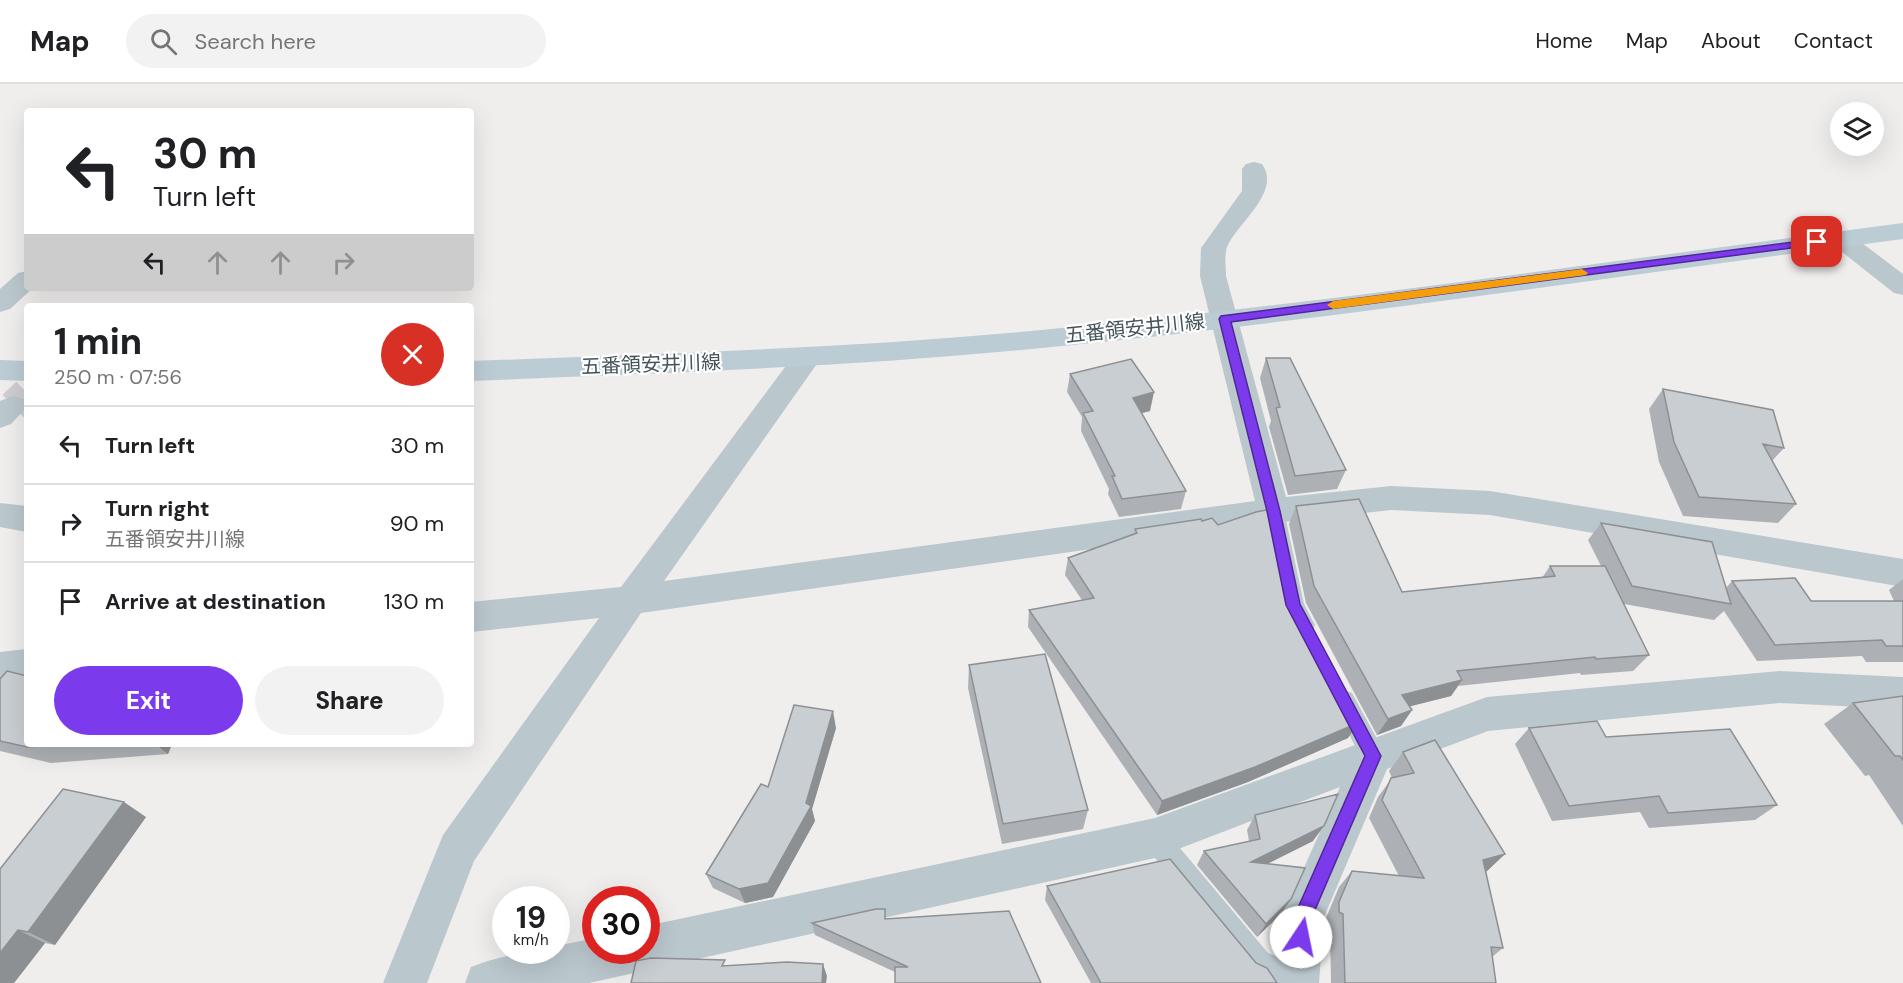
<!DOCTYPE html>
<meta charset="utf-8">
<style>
body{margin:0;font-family:"DM Sans","Noto Sans JP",sans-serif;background:#f2f2f2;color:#202124;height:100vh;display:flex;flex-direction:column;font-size:22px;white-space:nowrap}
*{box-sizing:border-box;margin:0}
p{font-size:20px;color:#757577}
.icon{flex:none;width:33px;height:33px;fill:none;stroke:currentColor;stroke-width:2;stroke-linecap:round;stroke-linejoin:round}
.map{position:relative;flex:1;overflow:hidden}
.side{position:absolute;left:24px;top:219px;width:450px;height:444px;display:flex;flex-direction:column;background:#fff;border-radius:6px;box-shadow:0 6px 24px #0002}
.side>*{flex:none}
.hud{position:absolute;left:24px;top:24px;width:450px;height:183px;border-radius:6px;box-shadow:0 6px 24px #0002;background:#fff;color:#202124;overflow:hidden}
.buttons{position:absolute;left:1830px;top:18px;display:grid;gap:12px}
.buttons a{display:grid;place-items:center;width:54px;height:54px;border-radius:50%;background:#fff;box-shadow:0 6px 24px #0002;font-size:30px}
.speed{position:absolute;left:492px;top:802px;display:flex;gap:12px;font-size:30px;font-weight:700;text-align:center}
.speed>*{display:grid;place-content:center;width:78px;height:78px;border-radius:50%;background:#fff;box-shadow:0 6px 24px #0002;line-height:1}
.speed small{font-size:15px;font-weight:400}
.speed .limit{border:9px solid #d22;background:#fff;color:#111}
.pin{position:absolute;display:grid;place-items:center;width:51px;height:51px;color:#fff;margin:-26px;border-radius:12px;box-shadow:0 3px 9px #0006}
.me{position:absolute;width:66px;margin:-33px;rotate:11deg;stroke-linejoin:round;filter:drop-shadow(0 0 4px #0008)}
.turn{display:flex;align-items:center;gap:21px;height:126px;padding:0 30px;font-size:27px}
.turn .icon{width:78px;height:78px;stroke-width:2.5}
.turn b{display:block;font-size:42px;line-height:51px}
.lanes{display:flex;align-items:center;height:57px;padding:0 30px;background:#0003;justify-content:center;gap:30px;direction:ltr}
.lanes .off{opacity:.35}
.round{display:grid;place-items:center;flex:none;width:63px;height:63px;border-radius:32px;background:#f2f2f2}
.headline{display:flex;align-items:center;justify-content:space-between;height:102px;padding:0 30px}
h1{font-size:36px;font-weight:800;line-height:45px}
.button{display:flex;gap:12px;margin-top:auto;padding:12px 30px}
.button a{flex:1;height:69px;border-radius:36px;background:#7c3aed;color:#fff;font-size:24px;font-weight:800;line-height:69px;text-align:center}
.button a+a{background:#f2f2f2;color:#202124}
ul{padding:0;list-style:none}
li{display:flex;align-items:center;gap:18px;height:78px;padding:0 30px;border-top:2px solid #e0e0e0}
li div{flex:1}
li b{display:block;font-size:22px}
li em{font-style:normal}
header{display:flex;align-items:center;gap:36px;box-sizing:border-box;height:84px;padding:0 30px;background:#fff;border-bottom:2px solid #e0e0e0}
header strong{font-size:28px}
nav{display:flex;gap:33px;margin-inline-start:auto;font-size:21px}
.search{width:420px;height:54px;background:#f2f2f2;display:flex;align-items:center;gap:15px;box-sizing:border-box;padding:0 21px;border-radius:33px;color:#757577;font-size:22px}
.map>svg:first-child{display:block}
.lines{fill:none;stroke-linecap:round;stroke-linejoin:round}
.minor-tunnel{stroke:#ceced0;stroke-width:31;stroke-dasharray:31 16;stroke-linecap:butt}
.service{fill:#bac7cd;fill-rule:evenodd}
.minor{fill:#bac7cd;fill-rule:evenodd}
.secondary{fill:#bcccd5;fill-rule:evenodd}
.wall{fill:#adb1b5}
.shaded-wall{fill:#8d9093}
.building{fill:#c9ced2;stroke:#8d9093;stroke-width:1.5}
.route{fill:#7c3aed;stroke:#51269a;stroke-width:1.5}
.slow{fill:#f59e0b}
.labels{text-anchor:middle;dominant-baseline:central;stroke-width:4.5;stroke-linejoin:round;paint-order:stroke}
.street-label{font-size:20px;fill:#45545b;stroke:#fff}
</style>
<header>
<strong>Map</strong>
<div class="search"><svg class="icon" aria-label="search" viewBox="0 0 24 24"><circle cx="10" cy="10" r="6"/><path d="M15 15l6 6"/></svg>Search here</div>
<nav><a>Home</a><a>Map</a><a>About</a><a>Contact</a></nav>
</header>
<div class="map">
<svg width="1903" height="899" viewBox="0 0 1903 899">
<rect width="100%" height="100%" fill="#f0eded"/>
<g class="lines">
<!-- minor-tunnel -->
<path class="minor-tunnel" d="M13,322L27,309"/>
<!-- service -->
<path class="service" d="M1274,419L1281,421L1284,427L1304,520L1315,541L1312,548L1304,550L1296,548L1282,521L1264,427L1267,421Z
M1344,606L1352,609L1382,664L1385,672L1382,680L1373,683L1364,680L1332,616L1336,609Z
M1155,741L1164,745L1268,869L1308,884L1312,894L1310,899H1273L1249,890L1146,763L1142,754L1146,745Z"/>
<!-- minor -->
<path class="minor" d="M1254,78L1262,80C1282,108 1237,139 1227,163C1224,171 1226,184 1226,192L1286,413L1391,402L1490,407L1903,475V503L1490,431L1391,426L1274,439L641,529L474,777L427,899H383L443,751L599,534L471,548V518L621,503L797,267L807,264L817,267L821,274L664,497L1255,417L1200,192L1201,164L1242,107V85L1246,80Z
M1841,147L1850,150L1903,190V211L1894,209L1832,160L1828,155L1832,150Z
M27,187V204H33L10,225L0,228V205L18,189Z
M13,312L24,315L27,323L11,340L0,344V317Z
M0,419L27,422V448L0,443Z
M27,565V597L0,600V568Z
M1780,587L1903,593V625L1780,619L1488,647L1387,685L1324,833L1319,899H1275L1282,833L1340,703L1155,774L589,899H465L471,883C498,872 527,867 556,867V862L596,854V867H646V842L1155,734L1487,613Z"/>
<!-- secondary -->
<path class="secondary" d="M1903,139V155C1616,192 1330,236 1042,264C852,283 662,289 471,297V277C661,270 852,264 1041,246C1329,219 1616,176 1903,139Z
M0,276L27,277V297L0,296Z"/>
</g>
<!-- wall -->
<path class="wall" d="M1266,274L1346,386L1337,405L1288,411L1269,343L1271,337L1260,294Z
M1070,290L1150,327L1142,329L1186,407L1181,425L1119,433L1108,410L1109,405L1081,347L1082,333L1067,308Z
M1663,305L1784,364L1772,377L1796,420L1778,439L1683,432L1659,378L1649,325Z
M1296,422L1402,508L1542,494L1550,482H1601L1588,456L1601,439L1726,504L1732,497L1811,517H1894L1889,506L1903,495V578H1866L1862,572L1757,577L1724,527L1714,536L1624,520L1649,571L1633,587L1581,591L1580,589L1458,602L1451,612L1409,622L1412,626L1401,642L1377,651L1306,519L1289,440Z
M1202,437L1218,441L1287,506L1358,639L1348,654L1248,698L1157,731L1028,543L1029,526L1082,516L1065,491L1068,474L1134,450L1135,445Z
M969,581L1088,726L1083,745L1002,760L968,604Z
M0,595L27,660H172L168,670L51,679L0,667Z
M1903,612V742L1869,691L1865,692L1824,640L1853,619Z
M836,644L812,725L815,737L773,813L745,819L713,804L706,790L768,703Z
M1529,644L1606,653L1777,721L1755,736L1649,744L1640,728L1552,737L1515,660Z
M1403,668L1505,770L1486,788L1503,864L1492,873L1495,899H1331L1330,845L1325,844L1326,834L1339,803L1352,787L1399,792L1369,734L1378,713L1392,694L1389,687Z
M1255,731L1313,757L1267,780L1291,815L1282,829L1257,853L1197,781L1204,767L1249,757L1247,746Z
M146,733L55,861L45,859L14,899L0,785Z
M1047,802L1256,879L1277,899H1091L1045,816Z
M886,835L1041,899L895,888L815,851L812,839Z"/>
<!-- shaded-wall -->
<path class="shaded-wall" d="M1154,308L1150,327L1130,332L1133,314Z
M1462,596L1451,612L1392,627L1402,611Z
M1412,626L1401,642L1377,651L1388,635Z
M833,627L836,644L812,725L815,737L773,813L745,819L739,805L806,719Z
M1358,639L1348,654L1248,698L1157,731L1162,717Z
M155,660H172L168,670Z
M124,718L146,733L55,861L28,848Z
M1324,742L1313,757L1243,792L1251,778Z
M1505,770L1487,787L1466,793L1483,776Z
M1291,815L1282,829L1257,853L1266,840Z
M18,846L45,859L14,899H0V869Z
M823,880L827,892L826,899H822Z"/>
<!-- building -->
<path class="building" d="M1266,274H1290L1346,386L1295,392L1276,324L1280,323Z
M1131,275L1154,308L1133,314L1186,407L1122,415L1112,392H1115L1083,329L1093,327L1070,290Z
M1663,305L1773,326L1784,364L1763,360L1796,420L1699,413L1674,358Z
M1359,415L1402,508L1555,492L1550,482H1605L1649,571L1596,575L1595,573L1457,587L1462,596L1402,611L1412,626L1388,635L1314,502L1296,422Z
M1271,425L1287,506L1358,639L1255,683L1162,717L1029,526L1094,514L1068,474L1137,449L1135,445L1201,435L1202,437L1212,434L1218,441L1256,428Z
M1601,439L1712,458L1731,520L1632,502Z
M1795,494L1811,517H1903V562H1886L1882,556L1775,561L1732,497Z
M1045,570L1088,726L1003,740L969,581Z
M7,587L27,592V660H67L27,663L0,657V595Z
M1903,612V676L1900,672H1895L1853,619Z
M794,621L833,627L806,719L811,722L768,799L739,805L706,790L761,700L768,703Z
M1597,637L1606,653L1730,645L1777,721L1668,729L1659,712L1569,722L1529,644Z
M1435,656L1505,770L1483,776L1503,864L1491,863L1496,899H1345L1343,830L1339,828V818L1352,787L1424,794L1382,716L1391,694L1414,689L1403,668Z
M63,705L124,718L28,848L18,846L0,869V785Z
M1338,710L1324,742L1251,778L1305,784L1291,815L1266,840L1204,767L1260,755L1255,731Z
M1170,775L1256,879L1267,884L1277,899H1101L1047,802Z
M876,825H885V835L1009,827L1041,899H895V883H908L812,839Z
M651,874L725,876L722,882L787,878L823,880L822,899H631L636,877Z"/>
<!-- route -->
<path class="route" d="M1817,155L1822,158L1821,160L1231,238L1280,427L1300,520L1381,672L1312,833L1308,859L1301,862L1295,859L1292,853L1294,833L1365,672L1286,521L1267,427L1219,235L1221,232Z"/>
<!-- slow -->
<path class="slow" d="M1582,185L1588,189L1586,191L1333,225L1327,221L1333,217Z"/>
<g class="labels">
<!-- street labels -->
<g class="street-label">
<text transform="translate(1135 244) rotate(-6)">五番領安井川線</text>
<text transform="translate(651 280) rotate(-2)">五番領安井川線</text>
</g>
</g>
</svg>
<div class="buttons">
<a><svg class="icon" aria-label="layers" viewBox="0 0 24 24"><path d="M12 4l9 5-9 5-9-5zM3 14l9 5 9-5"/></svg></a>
</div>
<div class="speed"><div>19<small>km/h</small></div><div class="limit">30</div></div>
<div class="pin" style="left:1817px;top:158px;background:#d93025"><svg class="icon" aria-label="arrive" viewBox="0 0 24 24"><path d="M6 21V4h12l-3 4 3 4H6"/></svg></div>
<svg class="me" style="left:1301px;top:853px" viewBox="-20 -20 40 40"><circle r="19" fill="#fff"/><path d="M0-13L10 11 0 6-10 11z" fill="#7c3aed"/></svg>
<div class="hud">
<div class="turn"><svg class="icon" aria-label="left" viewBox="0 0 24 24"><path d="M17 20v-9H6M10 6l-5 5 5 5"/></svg><div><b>30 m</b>Turn left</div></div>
<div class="lanes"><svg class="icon" aria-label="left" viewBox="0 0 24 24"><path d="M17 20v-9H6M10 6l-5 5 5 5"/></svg><svg class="icon off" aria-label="ahead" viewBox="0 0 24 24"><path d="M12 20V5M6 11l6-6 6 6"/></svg><svg class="icon off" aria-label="ahead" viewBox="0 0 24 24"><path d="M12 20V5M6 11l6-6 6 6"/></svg><svg class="icon off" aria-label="right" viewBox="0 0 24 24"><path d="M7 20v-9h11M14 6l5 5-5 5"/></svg></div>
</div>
<section class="side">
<div class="headline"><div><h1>1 min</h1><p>250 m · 07:56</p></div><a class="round" style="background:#d93025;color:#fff"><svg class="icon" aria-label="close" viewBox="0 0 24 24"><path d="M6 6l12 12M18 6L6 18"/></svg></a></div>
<ul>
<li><svg class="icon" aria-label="left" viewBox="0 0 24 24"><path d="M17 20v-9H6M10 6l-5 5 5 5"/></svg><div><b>Turn left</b></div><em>30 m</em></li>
<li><svg class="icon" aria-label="right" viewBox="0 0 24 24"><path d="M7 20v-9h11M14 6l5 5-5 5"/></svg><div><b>Turn right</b><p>五番領安井川線</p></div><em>90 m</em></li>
<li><svg class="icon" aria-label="arrive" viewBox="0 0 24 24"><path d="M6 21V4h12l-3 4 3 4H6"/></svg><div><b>Arrive at destination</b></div><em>130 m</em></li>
</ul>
<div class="button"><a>Exit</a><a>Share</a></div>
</section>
</div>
